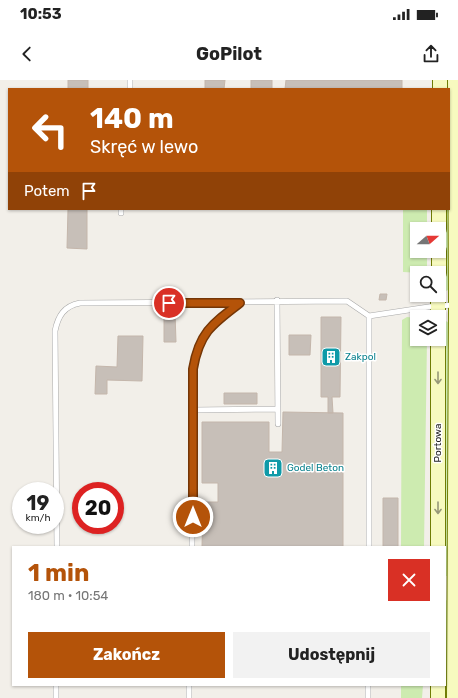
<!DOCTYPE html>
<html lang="pl">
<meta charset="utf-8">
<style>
body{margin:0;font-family:Rubik,sans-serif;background:#f2f2f2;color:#222;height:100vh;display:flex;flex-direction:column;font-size:15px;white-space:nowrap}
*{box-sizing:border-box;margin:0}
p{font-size:13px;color:#767676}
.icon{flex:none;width:22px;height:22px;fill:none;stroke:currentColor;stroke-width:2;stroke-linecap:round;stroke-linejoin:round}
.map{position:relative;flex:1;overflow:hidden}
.sheet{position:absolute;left:12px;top:466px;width:434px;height:140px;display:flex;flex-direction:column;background:#fff;border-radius:0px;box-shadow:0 1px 3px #0004}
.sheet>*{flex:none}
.hud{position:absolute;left:8px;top:8px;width:442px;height:122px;border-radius:0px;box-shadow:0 1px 3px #0004;background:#b45309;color:#fff;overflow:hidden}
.needle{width:26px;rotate:70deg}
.controls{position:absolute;left:410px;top:142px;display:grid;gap:8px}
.controls a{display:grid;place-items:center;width:36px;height:36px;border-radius:0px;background:#fff;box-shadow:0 1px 3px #0004;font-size:20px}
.speed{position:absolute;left:12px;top:402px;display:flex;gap:8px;font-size:20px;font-weight:700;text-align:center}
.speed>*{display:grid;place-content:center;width:52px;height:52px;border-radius:50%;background:#fff;box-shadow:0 1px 3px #0004;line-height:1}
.speed small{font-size:10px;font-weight:400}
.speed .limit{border:6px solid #d22;background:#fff;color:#111}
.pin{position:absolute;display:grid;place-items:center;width:34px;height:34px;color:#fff;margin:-17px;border:2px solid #fff;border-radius:50%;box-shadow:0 1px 4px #0007}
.me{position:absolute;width:44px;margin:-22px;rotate:0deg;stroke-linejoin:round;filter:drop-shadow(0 0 3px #0008)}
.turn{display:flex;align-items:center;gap:14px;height:84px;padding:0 16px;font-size:18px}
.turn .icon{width:52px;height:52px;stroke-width:2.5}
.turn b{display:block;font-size:28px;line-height:34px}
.then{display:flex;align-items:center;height:38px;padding:0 16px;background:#0003;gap:8px;font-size:15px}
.round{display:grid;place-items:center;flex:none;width:42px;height:42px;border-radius:0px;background:#f2f2f2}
.summary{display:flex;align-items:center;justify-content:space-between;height:68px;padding:0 16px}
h1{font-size:24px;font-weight:700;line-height:30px;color:#b45309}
.cta{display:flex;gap:8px;margin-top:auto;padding:8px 16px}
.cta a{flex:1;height:46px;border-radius:0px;background:#b45309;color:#fff;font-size:16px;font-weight:700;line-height:46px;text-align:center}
.cta a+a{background:#f2f2f2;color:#222}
.status{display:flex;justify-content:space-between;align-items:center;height:28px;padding:0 20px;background:#fff;direction:ltr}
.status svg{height:11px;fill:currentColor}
header{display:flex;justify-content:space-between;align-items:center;height:52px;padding:0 16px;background:#fff;font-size:18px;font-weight:700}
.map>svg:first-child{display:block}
.grass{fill:#cdebb0}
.building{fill:#c7bfb8;stroke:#c4b6ab}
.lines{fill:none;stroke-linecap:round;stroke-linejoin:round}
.lane-casing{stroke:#a9a9a9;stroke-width:6}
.secondary-casing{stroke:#707d05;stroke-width:16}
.lane{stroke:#fff;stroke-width:5}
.secondary{stroke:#f7fabf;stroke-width:14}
.oneway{stroke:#979978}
.route-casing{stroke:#753606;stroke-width:10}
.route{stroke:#b45309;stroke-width:7}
.labels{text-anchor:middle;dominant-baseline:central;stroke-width:3;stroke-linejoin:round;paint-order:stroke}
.culture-label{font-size:10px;fill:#0d838f;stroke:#fff;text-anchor:start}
.street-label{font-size:10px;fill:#222;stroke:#fff}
</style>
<div class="status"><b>10:53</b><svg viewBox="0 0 49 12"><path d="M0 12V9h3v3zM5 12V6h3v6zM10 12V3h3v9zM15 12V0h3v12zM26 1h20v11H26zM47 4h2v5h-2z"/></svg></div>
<header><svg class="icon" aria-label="back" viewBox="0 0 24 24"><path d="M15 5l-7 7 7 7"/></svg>GoPilot<svg class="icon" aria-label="share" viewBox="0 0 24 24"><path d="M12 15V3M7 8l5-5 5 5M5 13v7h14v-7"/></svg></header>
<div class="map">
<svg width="458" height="618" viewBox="0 0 458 618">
<rect width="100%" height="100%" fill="#f2efe9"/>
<!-- grass -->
<path class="grass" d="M403,129H427V149H417V171H427V187L421,193L403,192Z
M444,129H449L450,205L448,210L446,211L444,205Z
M407,237L417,238V259H427L424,467H401L402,240Z
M446,241L450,244L448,496H445L444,467V244Z
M447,520L449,525V618H443L445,521Z
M401,605H423L422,618H401Z"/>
<!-- building -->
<path class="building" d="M68,0H88V9H68Z
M205,0H225L224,9H205Z
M251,0H272V9H251Z
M286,0H402V9H285Z
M68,129H87V169L67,168Z
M380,214H387L386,220H379Z
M164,233H175L176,262H164Z
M321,237H341L340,317H332L333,333H328V317H321Z
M289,255H311L310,275H289Z
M118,256H143L142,301L107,300V314H95L96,286L117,287Z
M224,313H257V324H224Z
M283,332L343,333V467H202L203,422H218V403H202V342H269V372H282Z
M383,418H398V467H383Z"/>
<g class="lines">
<!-- lane casing -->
<g class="lane-casing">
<path id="lane" d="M130,0V9
M121,133V129
M277,220L278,344
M194,330L277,329
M57,467L55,251C58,236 64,226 80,223L347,221L369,236L435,226L456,225
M192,467L193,289C199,254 213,243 239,223
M369,467V236
M56,618V605
M189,618V605
M368,618V605"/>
</g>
<!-- secondary casing -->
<g class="secondary-casing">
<path id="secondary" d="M440,9V0
M439,149V129
M439,193V171
M438,237V215
M438,467V259
M438,605V618
M454,618L456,225L455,0"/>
</g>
<!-- lane -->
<use href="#lane" class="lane"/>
<!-- secondary -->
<use href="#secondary" class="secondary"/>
</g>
<!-- one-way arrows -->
<defs><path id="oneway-shaft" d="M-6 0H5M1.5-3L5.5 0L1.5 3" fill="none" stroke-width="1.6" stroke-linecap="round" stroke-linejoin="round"/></defs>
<g class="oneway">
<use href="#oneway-shaft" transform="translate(438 298) rotate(90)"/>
<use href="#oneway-shaft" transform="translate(438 428) rotate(90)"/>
</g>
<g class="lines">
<!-- route casing -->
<g class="route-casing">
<path id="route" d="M169,223H240C212,244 199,253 193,289V437"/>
</g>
<!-- route -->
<use href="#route" class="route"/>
</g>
<!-- icons -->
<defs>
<g id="building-square" transform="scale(1)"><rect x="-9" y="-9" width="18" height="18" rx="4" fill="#0f9aa8" stroke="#fff"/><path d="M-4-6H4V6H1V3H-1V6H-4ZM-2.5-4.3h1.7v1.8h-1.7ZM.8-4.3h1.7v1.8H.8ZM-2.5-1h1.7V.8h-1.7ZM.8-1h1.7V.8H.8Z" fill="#fff"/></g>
</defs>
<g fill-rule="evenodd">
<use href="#building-square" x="331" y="277"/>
<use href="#building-square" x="273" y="388"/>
</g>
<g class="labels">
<!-- culture labels -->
<g class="culture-label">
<text x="345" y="277">Zakpol</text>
<text x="287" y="388">Godel Beton</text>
</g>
<!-- street labels -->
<g class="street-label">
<text transform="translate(438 363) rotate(-90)">Portowa</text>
</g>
</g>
</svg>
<div class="controls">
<a><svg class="needle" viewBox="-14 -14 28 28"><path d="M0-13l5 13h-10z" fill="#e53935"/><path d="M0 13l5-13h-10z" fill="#767676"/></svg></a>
<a><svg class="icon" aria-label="search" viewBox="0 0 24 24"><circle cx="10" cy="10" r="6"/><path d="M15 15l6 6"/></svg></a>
<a><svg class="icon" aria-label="layers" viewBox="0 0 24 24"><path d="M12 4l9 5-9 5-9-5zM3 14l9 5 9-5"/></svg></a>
</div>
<div class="speed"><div>19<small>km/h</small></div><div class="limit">20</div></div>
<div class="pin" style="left:169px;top:223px;background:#d93025"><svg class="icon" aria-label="arrive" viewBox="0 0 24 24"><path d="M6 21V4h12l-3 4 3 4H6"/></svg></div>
<svg class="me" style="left:193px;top:437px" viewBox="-20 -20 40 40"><circle r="17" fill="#b45309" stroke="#fff" stroke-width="3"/><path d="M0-11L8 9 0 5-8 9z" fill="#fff"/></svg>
<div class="hud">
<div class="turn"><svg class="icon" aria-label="left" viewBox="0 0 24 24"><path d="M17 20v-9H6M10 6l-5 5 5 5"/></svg><div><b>140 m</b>Skręć w lewo</div></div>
<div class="then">Potem<svg class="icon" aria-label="arrive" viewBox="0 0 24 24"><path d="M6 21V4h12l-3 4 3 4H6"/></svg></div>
</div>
<section class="sheet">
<div class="summary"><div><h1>1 min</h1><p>180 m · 10:54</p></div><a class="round" style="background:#d93025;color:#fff"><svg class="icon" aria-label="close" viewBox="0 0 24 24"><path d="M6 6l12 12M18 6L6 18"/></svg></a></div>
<div class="cta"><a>Zakończ</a><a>Udostępnij</a></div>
</section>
</div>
